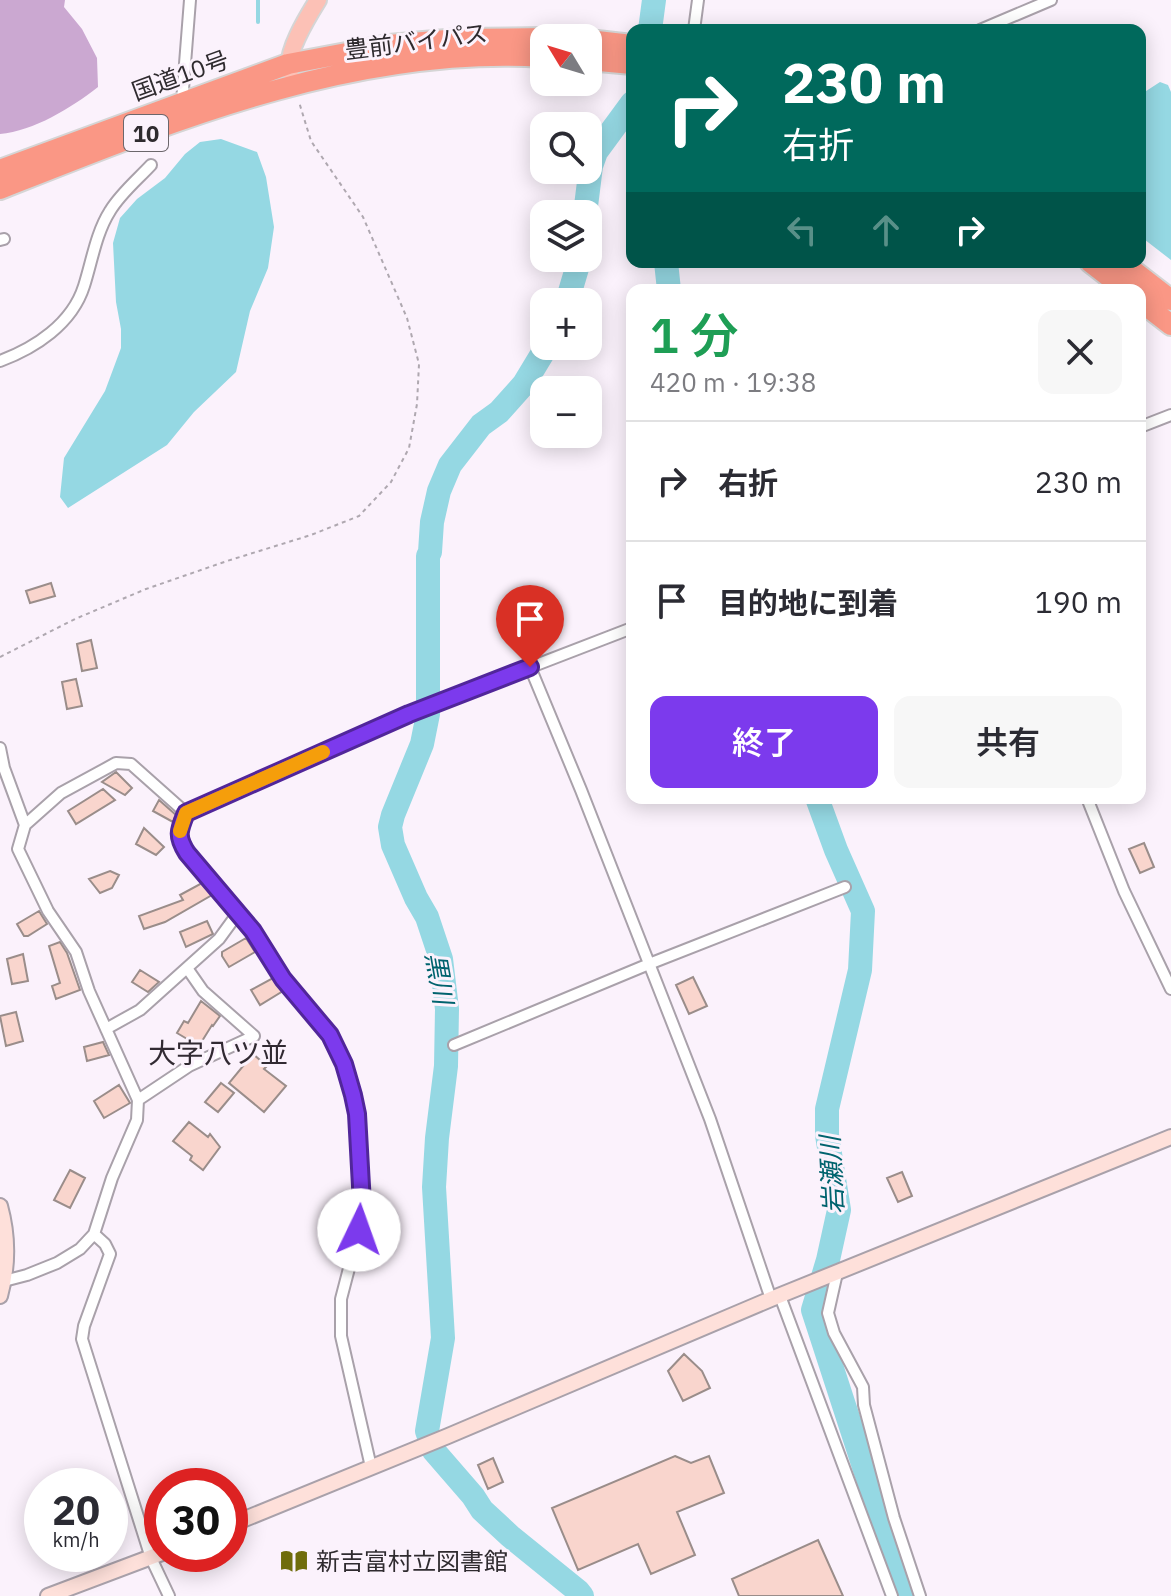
<!DOCTYPE html>
<html lang="ja">
<meta charset="utf-8">
<style>
body{margin:0;font-family:"IBM Plex Sans","Noto Sans JP",sans-serif;background:#f7f7f7;color:#2b2b33;height:100vh;display:flex;flex-direction:column;font-size:30px;white-space:nowrap}
*{box-sizing:border-box;margin:0}
p{font-size:26px;color:#7c7c81}
.icon{flex:none;width:44px;height:44px;fill:none;stroke:currentColor;stroke-width:2;stroke-linecap:round;stroke-linejoin:round}
.map{position:relative;flex:1;overflow:hidden}
.side{position:absolute;left:626px;top:284px;width:520px;height:520px;display:flex;flex-direction:column;background:#fff;border-radius:16px;box-shadow:0 4px 20px #0003}
.side>*{flex:none}
.top-card{position:absolute;left:626px;top:24px;width:520px;height:244px;border-radius:16px;box-shadow:0 4px 20px #0003;background:#00695c;color:#fff;overflow:hidden}
.needle{width:52px;rotate:308deg}
.controls{position:absolute;left:530px;top:24px;display:grid;gap:16px}
.controls a{display:grid;place-items:center;width:72px;height:72px;border-radius:16px;background:#fff;box-shadow:0 4px 20px #0003;font-size:40px}
.speed{position:absolute;left:24px;top:1468px;display:flex;gap:16px;font-size:40px;font-weight:700;text-align:center}
.speed>*{display:grid;place-content:center;width:104px;height:104px;border-radius:50%;background:#fff;box-shadow:0 4px 20px #0003;line-height:1}
.speed small{font-size:20px;font-weight:400}
.speed .limit{border:12px solid #d22;background:#fff;color:#111}
.pin{position:absolute;display:grid;place-items:center;width:68px;height:68px;color:#fff;margin:-82px -34px;border-radius:50% 50% 50% 0;rotate:-45deg;box-shadow:0 0 8px #0007}
.pin .icon{rotate:45deg}
.me{position:absolute;width:88px;margin:-44px;rotate:3deg;stroke-linejoin:round;filter:drop-shadow(0 0 6px #0008)}
.turn{display:flex;align-items:center;gap:28px;height:168px;padding:0 24px;font-size:36px}
.turn .icon{width:104px;height:104px;stroke-width:2.5}
.turn b{display:block;font-size:56px;line-height:68px}
.lanes{display:flex;align-items:center;height:76px;padding:0 24px;background:#0003;justify-content:center;gap:40px;direction:ltr}
.lanes .off{opacity:.35}
.round{display:grid;place-items:center;flex:none;width:84px;height:84px;border-radius:16px;background:#f7f7f7}
.summary{display:flex;align-items:center;justify-content:space-between;height:136px;padding:0 24px}
h1{font-size:48px;font-weight:600;line-height:60px;color:#1e9e55}
.cta{display:flex;gap:16px;margin-top:auto;padding:16px 24px}
.cta a{flex:1;height:92px;border-radius:16px;background:#7c3aed;color:#fff;font-size:32px;font-weight:600;line-height:92px;text-align:center}
.cta a+a{background:#f7f7f7;color:#2b2b33}
ul{padding:0;list-style:none}
li{display:flex;align-items:center;gap:24px;height:120px;padding:0 24px;border-top:2px solid #e1e1e2}
li div{flex:1}
li b{display:block;font-size:30px}
li em{font-style:normal}
.map>svg:first-child{display:block}
.forest{fill:#cba8d1}
.water{fill:#95d8e3}
.lines{fill:none;stroke-linecap:round;stroke-linejoin:round}
.stream{stroke:#95d8e3;stroke-width:4}
.river{stroke:#95d8e3;stroke-width:24}
.building{fill:#f9d5cd;stroke:#9a8d8a;stroke-width:2}
.street-casing{stroke:#a9a1aa;stroke-width:14}
.secondary-casing{stroke:#a9a1aa;stroke-width:18}
.primary-casing{stroke:#d5d5d5;stroke-width:20}
.highway-casing{stroke:#d5d5d5;stroke-width:24}
.path{stroke:#afa8b0;stroke-width:2;stroke-dasharray:4 4;stroke-linecap:butt}
.street{stroke:#fff;stroke-width:10}
.secondary{stroke:#fee0da;stroke-width:14}
.primary{stroke:#fcc1b6;stroke-width:16}
.highway{stroke:#fa9785;stroke-width:20}
.route-casing{stroke:#51269a;stroke-width:20}
.route{stroke:#7c3aed;stroke-width:14}
.slow{stroke:#f59e0b;stroke-width:14}
.labels{text-anchor:middle;dominant-baseline:central;stroke-width:6;stroke-linejoin:round;paint-order:stroke}
.shield{fill:#fbf2fc;stroke:#6c676c;stroke-width:2}
.shield-label{font-size:22px;font-weight:bold;fill:#2f2b2f}
.street-label{font-size:24px;fill:#2f2b2f;stroke:#fbf2fc}
.poi-label{font-size:24px;fill:#2f2b2f;stroke:#fbf2fc;text-anchor:start}
.water-label{font-size:26px;font-style:italic;fill:#00636e;stroke:#fbf2fc}
.quarter-label{font-size:28px;fill:#312a32;stroke:#fbf2fc}
</style>
<div class="map">
<svg width="1171" height="1596" viewBox="0 0 1171 1596">
<rect width="100%" height="100%" fill="#fbf2fc"/>
<!-- forest -->
<path class="forest" d="M0,0H65L64,7L82,29L97,58L98,87C71,108 34,131 0,134Z"/>
<!-- water -->
<path class="water" d="M1160,82L1168,85L1171,92V260L1140,236V95Z
M221,139L257,152L266,177L274,227L268,268L250,311L236,372L194,412L167,445L68,508L60,497L64,458L105,391L121,348V329L116,302L113,243L120,218L137,199L165,178L185,154L200,142Z"/>
<g class="lines">
<!-- stream -->
<path class="stream" d="M258,22V0"/>
<!-- river -->
<path class="river" d="M650,30L654,0
M585,214L591,166L596,152L632,103
M666,262L669,290
M567,302L580,258
M547,346L524,384L499,412L481,425L450,465L439,491L432,522L430,552L428,556V714L422,744L393,815L390,827L393,845L416,898L427,917L441,959L447,1009L446,1066L437,1138L434,1187L443,1338L427,1431L434,1451L473,1496L482,1510L510,1536L578,1591L582,1596
M817,798L836,850L863,911L860,970L827,1109V1135L839,1210L828,1260L813,1310L906,1596"/>
</g>
<!-- building -->
<path class="building" d="M51,583L55,596L30,603L26,591Z
M91,640L97,668L82,671L77,644Z
M76,679L82,706L67,709L62,682Z
M116,772L132,788L125,795L102,782Z
M103,789L115,800L76,824L68,811Z
M159,800L176,815L173,822L153,811Z
M144,828L164,847L156,855L136,844Z
M1144,843L1154,867L1140,873L1129,849Z
M110,871L119,875L112,888L100,893L89,879Z
M202,883L212,895L165,922L144,929L139,916L183,900L180,895Z
M39,911L47,924L28,936H24L17,924Z
M207,921L213,934L186,947L180,932Z
M246,938L255,952L229,967L222,956V952Z
M60,942L67,953L80,990L56,999L52,986L60,983L49,946Z
M23,954L28,981L12,984L7,959Z
M140,970L159,982L148,992L132,982Z
M693,977L707,1006L689,1014L676,985Z
M273,978L283,991L260,1005L251,990Z
M201,1001L220,1016L213,1026L212,1025L199,1046L177,1033L184,1021L188,1023Z
M16,1012L23,1041L6,1046L0,1016Z
M103,1042L109,1055L87,1061L84,1047Z
M253,1054L267,1066L264,1069L286,1086L264,1112L229,1083Z
M221,1083L234,1093L218,1112L205,1102Z
M119,1085L130,1103L104,1118L94,1101Z
M189,1122L208,1137L210,1134L220,1147L203,1170L190,1160L192,1156L173,1141Z
M70,1170L85,1178L70,1208L54,1200Z
M902,1172L912,1196L898,1202L887,1178Z
M684,1354L702,1371L710,1388L683,1401L668,1371Z
M675,1456L691,1463L709,1456L724,1493L677,1512L695,1555L651,1574L638,1544L578,1570L552,1508Z
M493,1458L503,1482L488,1489L478,1465Z
M818,1540L843,1596H739L732,1579Z"/>
<g class="lines">
<!-- street casing -->
<g class="street-casing">
<path id="street" d="M694,30L698,0
M980,30L1051,0
M182,102L190,0
M0,240L4,239
M0,361C35,348 72,324 84,286C92,261 96,233 110,211C120,194 138,179 151,165
M1140,427L1171,415
M530,667L581,790L710,1119L771,1299
M0,748L4,768L25,825
M1087,798L1124,891L1171,989
M186,813C179,830 176,836 187,853L238,913L253,931L283,979L330,1035L344,1064L353,1095L357,1114L362,1204L359,1230L341,1299V1336L371,1467
M106,1029L140,1010L219,939L238,913
M454,1045L649,964L845,887
M138,1100L189,1066L254,1036L203,991L187,968
M94,1234L105,1244L110,1254L84,1326L82,1339L151,1558L169,1596
M837,1273L828,1313L834,1333L863,1387L864,1405L894,1518L920,1596
M4,1281L27,1275L57,1263L80,1249L94,1234L112,1178L137,1120L138,1100L89,991L76,952L48,911L18,849L25,825L61,793L116,763L131,764L186,813L409,714L632,628
M780,1296L892,1596"/>
</g>
<!-- secondary casing -->
<g class="secondary-casing">
<path id="secondary" d="M0,1206C8,1235 8,1267 0,1296
M230,1525L448,1436L771,1299L1171,1137
M48,1596L162,1553"/>
</g>
<!-- primary casing -->
<g class="primary-casing">
<path id="primary" d="M290,71C285,53 308,16 318,0"/>
</g>
<!-- highway casing -->
<g class="highway-casing">
<path id="highway" d="M588,40L632,45
M588,60L632,64
M0,170L288,64L389,45L458,39L550,38
M0,189C172,121 355,45 544,57
M1090,262L1126,290
M1122,262L1171,300
M1140,301L1171,325"/>
</g>
<!-- path -->
<path class="path" d="M0,657L75,619L146,589L227,561L311,535L359,516L391,482L409,448L417,404L419,364L407,318L363,217L311,141L299,102"/>
<!-- street -->
<use href="#street" class="street"/>
<!-- secondary -->
<use href="#secondary" class="secondary"/>
<!-- primary -->
<use href="#primary" class="primary"/>
<!-- highway -->
<use href="#highway" class="highway"/>
</g>
<g class="lines">
<!-- route casing -->
<g class="route-casing">
<path id="route" d="M359,1230L362,1204L357,1114L353,1095L344,1064L330,1035L283,979L253,931L187,853C176,836 179,830 186,813L409,714L530,667"/>
</g>
<!-- route -->
<use href="#route" class="route"/>
<!-- slow -->
<path class="slow" d="M180,831L186,813L323,752"/>
</g>
<!-- icons -->
<defs>
<g id="library-bare" transform="scale(2.16)"><path d="M-6-4Q-3-5.5-.7-3.5V5Q-3 3-6 4ZM6-4Q3-5.5 .7-3.5V5Q3 3 6 4Z" fill="#6f6c0b" stroke="#fbf2fc" stroke-width="2.5" paint-order="stroke"/></g>
</defs>
<g fill-rule="evenodd">
<use href="#library-bare" x="294" y="1561"/>
</g>
<g class="labels">
<!-- shield labels -->
<rect class="shield" x="124" y="115" width="44" height="36" rx="6"/>
<g class="shield-label">
<text x="146" y="133">10</text>
</g>
<!-- street labels -->
<g class="street-label">
<text transform="translate(416 41) rotate(-7)">豊前バイパス</text>
<text transform="translate(180 75) rotate(-20)">国道10号</text>
</g>
<!-- poi labels -->
<g class="poi-label">
<text x="316" y="1561">新吉富村立図書館</text>
</g>
<!-- water labels -->
<g class="water-label">
<text transform="translate(440 978) rotate(80)">黒川</text>
<text transform="translate(831 1175) rotate(-93)">岩瀬川</text>
</g>
<!-- quarter labels -->
<g class="quarter-label">
<text x="218" y="1052">大字八ツ並</text>
</g>
</g>
</svg>
<div class="controls">
<a><svg class="needle" viewBox="-14 -14 28 28"><path d="M0-13l5 13h-10z" fill="#e53935"/><path d="M0 13l5-13h-10z" fill="#7c7c81"/></svg></a>
<a><svg class="icon" aria-label="search" viewBox="0 0 24 24"><circle cx="10" cy="10" r="6"/><path d="M15 15l6 6"/></svg></a>
<a><svg class="icon" aria-label="layers" viewBox="0 0 24 24"><path d="M12 4l9 5-9 5-9-5zM3 14l9 5 9-5"/></svg></a>
<a>+</a>
<a>−</a>
</div>
<div class="speed"><div>20<small>km/h</small></div><div class="limit">30</div></div>
<div class="pin" style="left:530px;top:667px;background:#d93025"><svg class="icon" aria-label="arrive" viewBox="0 0 24 24"><path d="M6 21V4h12l-3 4 3 4H6"/></svg></div>
<svg class="me" style="left:359px;top:1230px" viewBox="-20 -20 40 40"><circle r="19" fill="#fff"/><path d="M0-13L10 11 0 6-10 11z" fill="#7c3aed"/></svg>
<div class="top-card">
<div class="turn"><svg class="icon" aria-label="right" viewBox="0 0 24 24"><path d="M7 20v-9h11M14 6l5 5-5 5"/></svg><div><b>230 m</b>右折</div></div>
<div class="lanes"><svg class="icon off" aria-label="left" viewBox="0 0 24 24"><path d="M17 20v-9H6M10 6l-5 5 5 5"/></svg><svg class="icon off" aria-label="ahead" viewBox="0 0 24 24"><path d="M12 20V5M6 11l6-6 6 6"/></svg><svg class="icon" aria-label="right" viewBox="0 0 24 24"><path d="M7 20v-9h11M14 6l5 5-5 5"/></svg></div>
</div>
<section class="side">
<div class="summary"><div><h1>1 分</h1><p>420 m · 19:38</p></div><a class="round"><svg class="icon" aria-label="close" viewBox="0 0 24 24"><path d="M6 6l12 12M18 6L6 18"/></svg></a></div>
<ul>
<li><svg class="icon" aria-label="right" viewBox="0 0 24 24"><path d="M7 20v-9h11M14 6l5 5-5 5"/></svg><div><b>右折</b></div><em>230 m</em></li>
<li><svg class="icon" aria-label="arrive" viewBox="0 0 24 24"><path d="M6 21V4h12l-3 4 3 4H6"/></svg><div><b>目的地に到着</b></div><em>190 m</em></li>
</ul>
<div class="cta"><a>終了</a><a>共有</a></div>
</section>
</div>
